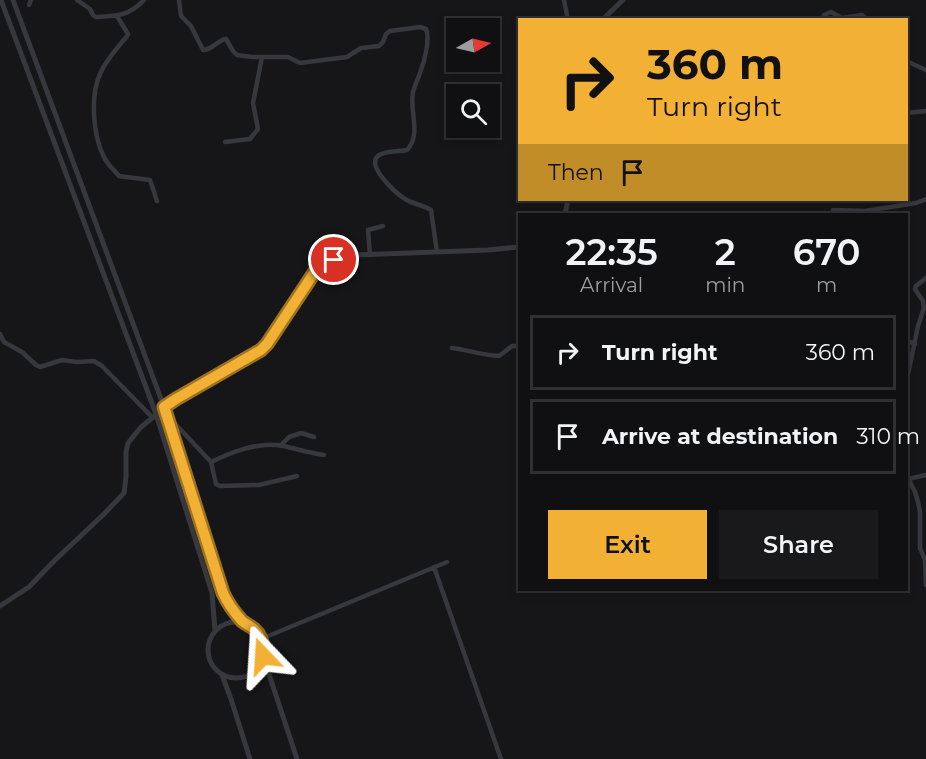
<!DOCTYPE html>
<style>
body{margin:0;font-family:Montserrat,sans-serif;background:#19191b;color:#f1f3f6;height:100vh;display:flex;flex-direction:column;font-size:22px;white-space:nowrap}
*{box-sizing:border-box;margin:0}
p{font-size:20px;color:#9c9d9f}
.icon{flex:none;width:33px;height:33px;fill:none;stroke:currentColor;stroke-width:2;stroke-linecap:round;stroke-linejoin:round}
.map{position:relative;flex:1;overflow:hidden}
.drawer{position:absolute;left:518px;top:213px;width:390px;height:378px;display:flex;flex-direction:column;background:#101012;border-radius:0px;box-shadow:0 3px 9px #0003,0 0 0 2px #303032}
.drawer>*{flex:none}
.top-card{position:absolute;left:518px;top:18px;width:390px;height:183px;border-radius:0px;box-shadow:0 3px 9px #0003,0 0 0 2px #303032;background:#f2b134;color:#111;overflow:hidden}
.needle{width:39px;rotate:82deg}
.fabs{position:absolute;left:446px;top:18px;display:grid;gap:12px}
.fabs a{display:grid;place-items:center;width:54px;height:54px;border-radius:0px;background:#101012;box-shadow:0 3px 9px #0003,0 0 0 2px #303032;font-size:30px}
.pin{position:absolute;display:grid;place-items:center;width:51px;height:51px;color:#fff;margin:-26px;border:3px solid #fff;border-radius:50%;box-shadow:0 2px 6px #0007}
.me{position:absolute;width:66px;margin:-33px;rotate:340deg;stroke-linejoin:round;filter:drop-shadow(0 0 4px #0008)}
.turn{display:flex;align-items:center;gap:21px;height:126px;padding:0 30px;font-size:27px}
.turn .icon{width:78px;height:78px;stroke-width:2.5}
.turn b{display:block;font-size:42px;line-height:51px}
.then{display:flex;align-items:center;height:57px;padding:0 30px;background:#0003;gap:12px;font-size:22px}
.eta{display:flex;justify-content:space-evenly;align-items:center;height:102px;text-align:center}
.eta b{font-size:36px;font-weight:600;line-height:42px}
.button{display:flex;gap:12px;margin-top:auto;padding:12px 30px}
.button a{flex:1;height:69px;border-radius:0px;background:#f2b134;color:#111;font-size:24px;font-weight:600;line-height:69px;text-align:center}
.button a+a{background:#19191b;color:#f1f3f6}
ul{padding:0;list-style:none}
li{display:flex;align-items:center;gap:18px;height:75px;margin:0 12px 9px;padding:0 18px;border:3px solid #303032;border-radius:0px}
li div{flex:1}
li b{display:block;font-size:22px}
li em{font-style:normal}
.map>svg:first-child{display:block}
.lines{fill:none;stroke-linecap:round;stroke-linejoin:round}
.minor{stroke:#37383d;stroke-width:4.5}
.tertiary{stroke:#37383d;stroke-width:5}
.route-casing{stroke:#9d7322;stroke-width:15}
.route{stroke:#f2b134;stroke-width:10}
</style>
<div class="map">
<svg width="926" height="759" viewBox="0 0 926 759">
<rect width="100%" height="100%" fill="#161618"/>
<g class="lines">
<!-- minor -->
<path class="minor" d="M77,0L90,9L93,15L96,17C117,16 129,16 144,0
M179,0L181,16L191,26L203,50C213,50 217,40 226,39L233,51L237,55L252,57H288L300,63L347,57L361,48L379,46L383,42L386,34L390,31L420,27L426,29C430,38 425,60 421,70C419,77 415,84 413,92C409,111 422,134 407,150C399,152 387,150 379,155C364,165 396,193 405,199C413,204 423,205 431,210L437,252
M564,0L568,20
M29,5L31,0
M117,16L128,34L127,36C117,48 106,60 100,74C90,96 93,136 104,157C107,164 114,170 119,176L150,180L157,201
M823,20L824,15L831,12L842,18L862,15L868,20
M906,61L926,70
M906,113L926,111
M225,142L250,139L258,129L253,103L262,57
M833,210L865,211L916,203L926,199
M370,255L368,230L383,226
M0,334L4,342L22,352L36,365L40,367L62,360L77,362L94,361L102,366L152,417
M906,340L915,344
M452,348C468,350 482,355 499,356L512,346H519
M906,384L918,326L924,308L923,301L915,289L916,286L926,278
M166,414L211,462L216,484L220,486L259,485L297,476
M281,445L289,437L301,433L314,437
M211,462C232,452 259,441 283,446C297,449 310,453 324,455
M906,474L915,492L918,502L920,512V548L925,560L926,585
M908,479L926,475
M434,567L501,759
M261,639L447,562"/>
<!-- tertiary -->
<path class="tertiary" d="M1,0L156,414L212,593L215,631
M13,0L164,407L223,593L230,607L245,624
M602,20L623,0
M565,214L568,200
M0,606L29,587L54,561L104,514L124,493L126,477V452L128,443L141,427L176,399L261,350L267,344L316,270C328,261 341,257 356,255L488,250L519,247
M208 650a28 28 0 1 1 56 0a28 28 0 1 1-56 0Z
M263,656L297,759
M222,675L231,699L250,759"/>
</g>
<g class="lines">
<!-- route casing -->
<g class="route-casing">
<path id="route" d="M263,656C264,646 262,636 254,629C250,626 246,624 242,621C234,612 228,604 223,593L164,407L176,399L261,350L267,344L316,270L334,260"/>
</g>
<!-- route -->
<use href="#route" class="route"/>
</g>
</svg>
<div class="fabs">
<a><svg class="needle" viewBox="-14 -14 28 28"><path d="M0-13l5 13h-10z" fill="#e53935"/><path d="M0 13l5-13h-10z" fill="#9c9d9f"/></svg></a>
<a><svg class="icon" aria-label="search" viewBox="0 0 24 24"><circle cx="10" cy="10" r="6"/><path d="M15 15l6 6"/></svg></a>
</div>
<div class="pin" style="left:334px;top:260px;background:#d93025"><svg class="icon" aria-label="arrive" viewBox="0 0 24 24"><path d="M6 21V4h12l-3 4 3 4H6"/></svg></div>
<svg class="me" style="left:263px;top:656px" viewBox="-20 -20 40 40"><path d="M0-17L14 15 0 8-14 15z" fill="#f2b134" stroke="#fff" stroke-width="4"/></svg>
<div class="top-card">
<div class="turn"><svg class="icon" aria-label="right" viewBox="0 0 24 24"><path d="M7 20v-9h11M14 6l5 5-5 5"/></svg><div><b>360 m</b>Turn right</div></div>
<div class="then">Then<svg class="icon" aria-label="arrive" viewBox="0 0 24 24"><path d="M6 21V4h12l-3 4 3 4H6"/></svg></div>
</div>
<section class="drawer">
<div class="eta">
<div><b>22:35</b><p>Arrival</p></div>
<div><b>2</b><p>min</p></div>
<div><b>670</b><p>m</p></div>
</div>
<ul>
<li><svg class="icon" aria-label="right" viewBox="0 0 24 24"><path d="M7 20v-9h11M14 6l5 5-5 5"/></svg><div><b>Turn right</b></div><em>360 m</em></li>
<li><svg class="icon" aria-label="arrive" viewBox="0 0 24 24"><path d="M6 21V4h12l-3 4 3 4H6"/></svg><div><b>Arrive at destination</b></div><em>310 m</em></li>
</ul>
<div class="button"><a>Exit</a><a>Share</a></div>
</section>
</div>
